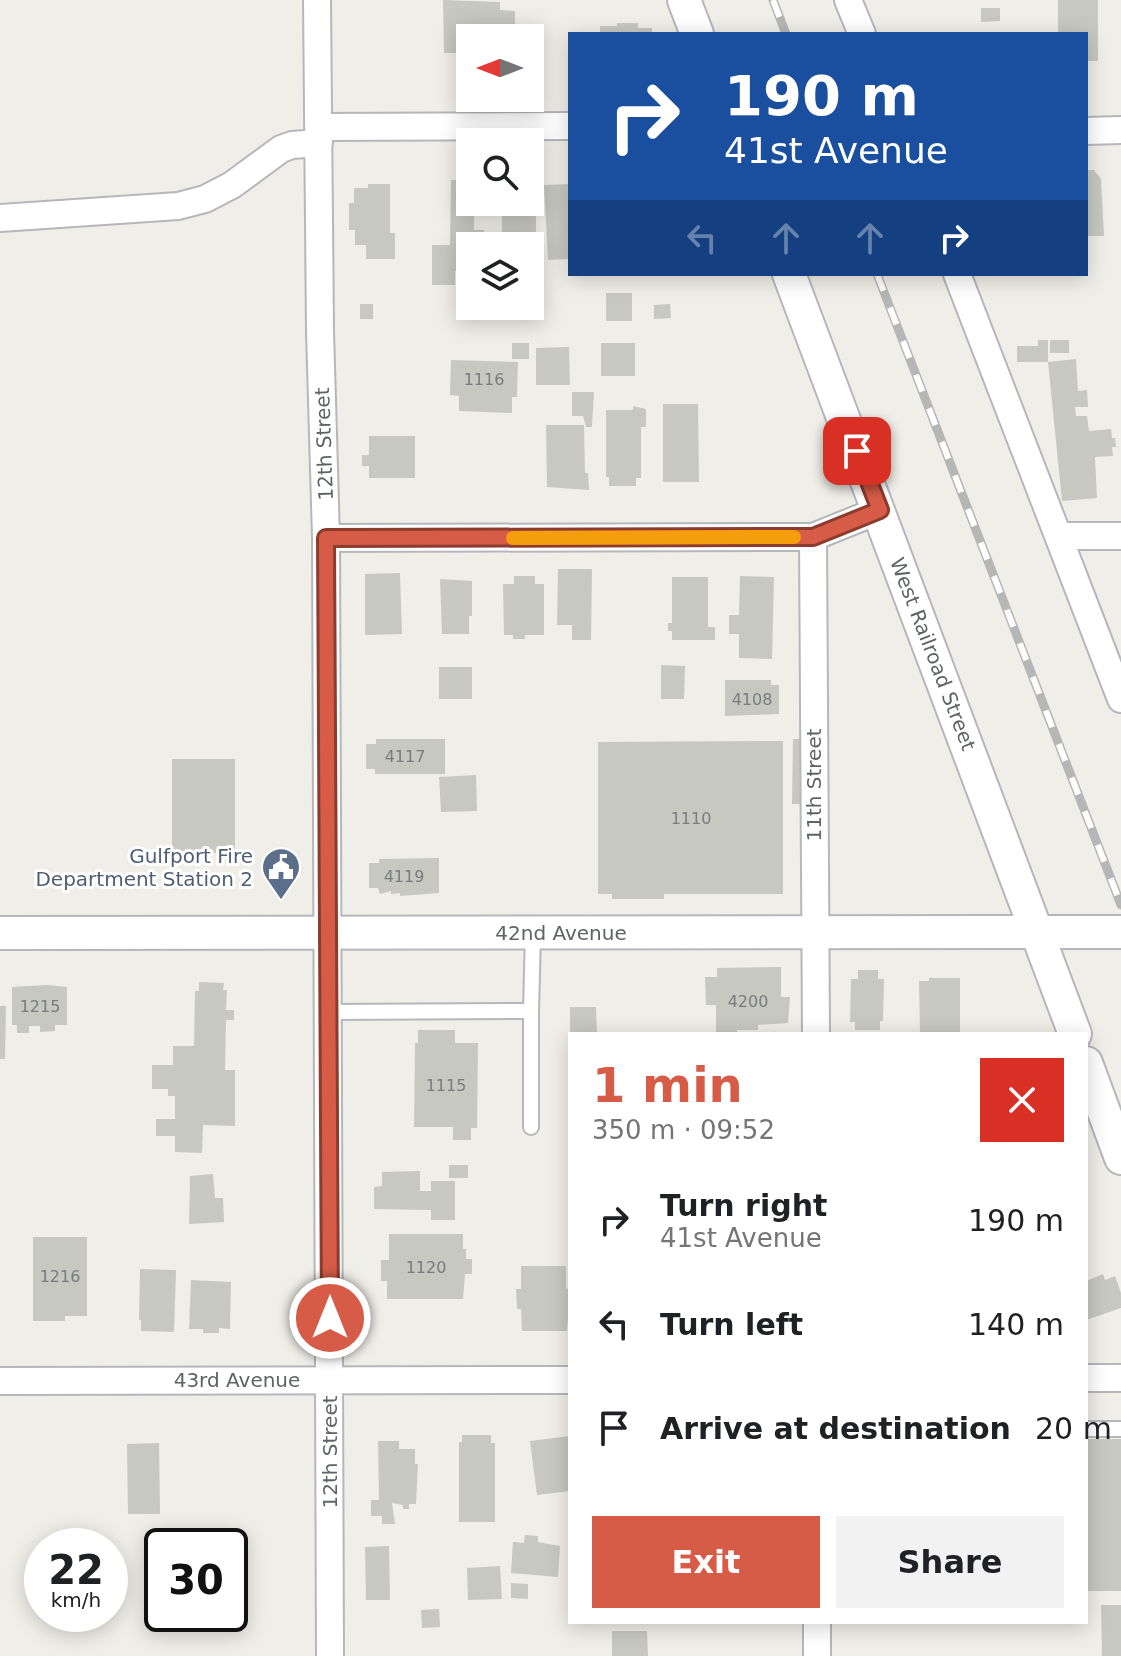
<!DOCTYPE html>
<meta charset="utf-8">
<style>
body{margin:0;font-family:"DejaVu Sans",sans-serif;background:#f2f2f2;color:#202124;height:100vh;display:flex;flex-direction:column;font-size:30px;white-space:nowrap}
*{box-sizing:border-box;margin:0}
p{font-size:26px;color:#757577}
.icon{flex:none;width:44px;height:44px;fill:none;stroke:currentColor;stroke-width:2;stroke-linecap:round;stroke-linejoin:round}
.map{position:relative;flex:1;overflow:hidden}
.details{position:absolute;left:568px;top:1032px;width:520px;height:592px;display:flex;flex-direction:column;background:#fff;border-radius:0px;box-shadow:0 4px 20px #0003}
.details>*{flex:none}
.hud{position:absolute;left:568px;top:32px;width:520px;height:244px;border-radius:0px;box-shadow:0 4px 20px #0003;background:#1a4fa0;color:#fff;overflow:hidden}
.needle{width:52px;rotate:270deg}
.fabs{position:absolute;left:456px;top:24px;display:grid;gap:16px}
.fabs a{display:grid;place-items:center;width:88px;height:88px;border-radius:0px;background:#fff;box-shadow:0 4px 20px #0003;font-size:40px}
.speed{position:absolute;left:24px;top:1528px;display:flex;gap:16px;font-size:40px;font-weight:700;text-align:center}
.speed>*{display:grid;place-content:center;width:104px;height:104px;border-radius:50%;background:#fff;box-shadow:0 4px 20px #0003;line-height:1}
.speed small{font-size:20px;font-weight:400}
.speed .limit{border:4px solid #111;border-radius:12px;background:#fff;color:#111}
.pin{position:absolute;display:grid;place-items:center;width:68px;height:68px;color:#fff;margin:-34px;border-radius:16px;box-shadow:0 4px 12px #0006}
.me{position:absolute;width:88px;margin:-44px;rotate:0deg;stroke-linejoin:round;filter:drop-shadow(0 0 6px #0008)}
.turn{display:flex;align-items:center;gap:28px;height:168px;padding:0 24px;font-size:36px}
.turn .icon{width:104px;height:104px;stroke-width:2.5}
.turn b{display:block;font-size:56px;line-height:68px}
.lanes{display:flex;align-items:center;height:76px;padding:0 24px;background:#0003;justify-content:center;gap:40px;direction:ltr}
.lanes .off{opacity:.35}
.round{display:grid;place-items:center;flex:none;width:84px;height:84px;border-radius:0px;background:#f2f2f2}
.overview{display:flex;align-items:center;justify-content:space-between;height:136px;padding:0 24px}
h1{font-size:48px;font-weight:600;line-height:60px;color:#d65c47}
.button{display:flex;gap:16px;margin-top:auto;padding:16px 24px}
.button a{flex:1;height:92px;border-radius:0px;background:#d65c47;color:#fff;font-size:32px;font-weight:600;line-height:92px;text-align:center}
.button a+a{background:#f2f2f2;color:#202124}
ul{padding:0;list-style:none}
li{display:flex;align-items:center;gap:24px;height:104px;padding:0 24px}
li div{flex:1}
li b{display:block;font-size:30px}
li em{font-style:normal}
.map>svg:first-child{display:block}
.building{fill:#c8c8c2}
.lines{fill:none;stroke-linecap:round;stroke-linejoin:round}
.service-casing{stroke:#b5b7bb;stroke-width:18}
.minor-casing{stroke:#b5b7bb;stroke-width:30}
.tertiary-casing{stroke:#b5b7bb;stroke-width:36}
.service{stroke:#fff;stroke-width:14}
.minor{stroke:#fff;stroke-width:26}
.tertiary{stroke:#fff;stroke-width:32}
.rail-casing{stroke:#b5b6b6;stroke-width:9}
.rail{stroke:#fff;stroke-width:6;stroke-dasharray:18;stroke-linecap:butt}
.route-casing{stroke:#8b3c2e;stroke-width:20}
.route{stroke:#d65c47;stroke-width:14}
.slow{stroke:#f59e0b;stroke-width:14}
.labels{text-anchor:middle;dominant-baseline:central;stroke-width:6;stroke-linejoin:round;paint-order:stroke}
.number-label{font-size:16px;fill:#797c7d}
.street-label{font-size:20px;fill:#5f6266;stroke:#fff}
.service-label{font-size:20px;fill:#4e5e75;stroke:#fff;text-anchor:end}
</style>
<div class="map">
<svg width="1121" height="1656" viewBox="0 0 1121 1656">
<rect width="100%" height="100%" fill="#efeee8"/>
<!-- building -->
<path class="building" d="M443,0L500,2V10L515,11V34H503V38H470V53H444Z
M1058,0H1098V61H1086V34H1058Z
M981,8H1000V21L981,22Z
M617,23H638V28H652V34H600V26H617Z
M1086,170H1094L1101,179L1104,236H1086Z
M451,180H470V202H484V210H474V230H484V246H470V268L455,271V285H432V245H450Z
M368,184H390V233H395V259H366V245H355V230H349V203H354V188H368Z
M570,184V259L548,260L544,185Z
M530,199H536V261H530V246H502V202H530Z
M606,293H632V321H606Z
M360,304H373V319H360Z
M670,304L671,318L654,319V305Z
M1038,340H1048V362H1017V346H1038Z
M1050,340H1069V353H1050Z
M512,343H529V359H512Z
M601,343H635V376H601Z
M569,347L570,385H536V348Z
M1076,359L1078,391L1087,390L1088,407H1075L1076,416H1087L1089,431L1111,429L1112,438H1115L1116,447H1112L1113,456L1095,457L1097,498L1062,501L1048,362Z
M451,360L518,362L517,397H512V413L459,411V396L450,395Z
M572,392H594L592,427H586L583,416H572Z
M663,404H698L699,482H663Z
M633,406L646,409V427H641V478H636V486H609V477H606V410H633Z
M546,425H584L585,473H588L589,490L547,487Z
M369,436H415V478H369V466H362V455H369Z
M558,569H592L591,640H572V625H557Z
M400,573L402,634L365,635V574Z
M514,576H535V584H544V635H525V639H513V635H504L503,584H514Z
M740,576L774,577L772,659L739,658V634H729V615H739Z
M672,577H708V627H715V640H672V631H668V623H672Z
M440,579L472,581V616H469V634H442Z
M661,665L685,666L684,699H661Z
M439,667H472V699H439Z
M725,680H771V685H779V714L725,716Z
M376,739H445V774H375V769H366V744H376Z
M793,739H804L803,804H792Z
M783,741V894H664V899H612V894H598V742Z
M172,759H235V853H172Z
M476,775L477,811L441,812L439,777Z
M439,858V893L400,896V893L391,894V891L380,894L378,888H369V863H379V859Z
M781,967V997H790L788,1023L758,1025V1030H737V1034H716V1005H706L705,977H717V968Z
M858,970H878V979H884L883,1021H880V1030H855V1022H850L851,979H858Z
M929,978H960V1034H920L919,981H929Z
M199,982L224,983L223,990H227L226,1010H234V1020H226L225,1070H235V1126L203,1125L202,1153L175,1152V1136H156V1119H175V1096H168V1089H152V1065H173V1046H194L195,991H199Z
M47,985L67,987V1025H55V1031L40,1032V1026H29V1033H17V1025H12V987Z
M0,1006H6L5,1059H0Z
M570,1007H596L597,1034H570Z
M418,1030H455V1043H478L477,1128H471V1140H453V1127H414L415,1043H418Z
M449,1165H468V1178H449Z
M420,1171V1191H431V1181H455V1220H431V1210L374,1209V1187L382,1186V1172Z
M213,1174L215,1198H223L224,1222L189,1224L190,1176Z
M389,1234H463V1249H466V1259H472V1274H465L463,1299H387V1281H381V1260H389Z
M33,1237H87V1316H65V1321H33Z
M521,1266H566V1289L570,1288L567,1331H522L521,1309H517L516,1289H521Z
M140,1269L176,1270L174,1332L141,1331V1320H139Z
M1103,1274L1105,1280L1115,1276L1121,1293V1308L1086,1320V1281Z
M191,1280L231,1282L230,1329L219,1328V1333H203V1329H189Z
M462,1435H491V1443H495V1522H459V1442H462Z
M570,1436V1491L537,1495L530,1441Z
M1086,1439H1121V1591H1086Z
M378,1441H399V1449H415V1464H418L416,1504H409V1509H403V1505L392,1503L395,1524H382V1516H371V1500H379Z
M159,1443L160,1514H128L127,1444Z
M525,1535L538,1536V1542L560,1546L558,1577L511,1573L513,1542L524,1543Z
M389,1546L390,1600H366L365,1547Z
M500,1566L502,1599L468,1600L467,1568Z
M511,1583L528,1584V1599L511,1598Z
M1101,1605H1121V1656H1102Z
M439,1609L440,1627L422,1628L421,1610Z
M612,1631H647L648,1656H612Z"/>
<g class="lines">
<!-- service casing -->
<g class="service-casing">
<path id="service" d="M531,1011V1127
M328,1012L531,1011L533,933
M1086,1429H1121"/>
</g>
<!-- minor casing -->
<g class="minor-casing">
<path id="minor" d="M317,0L320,331L326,538L330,1656
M848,0L862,34
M319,127L570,126
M1086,131L1121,130
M0,218L178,206L205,199L232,185L281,149L292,145L319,143
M957,274L1121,699
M1060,536H1121
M813,537L816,1034
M326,538L813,537L880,510
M1086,1378H1121
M0,1381L570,1380
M817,1656V1622"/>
</g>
<!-- tertiary casing -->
<g class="tertiary-casing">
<path id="tertiary" d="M684,0L697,34
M789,274L1075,1034
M0,933L1121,932
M1086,1063L1121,1158"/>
</g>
<!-- service -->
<use href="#service" class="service"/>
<!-- minor -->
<use href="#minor" class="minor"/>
<!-- tertiary -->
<use href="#tertiary" class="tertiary"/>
<!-- rail casing -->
<g class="rail-casing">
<path id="rail" d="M773,0L786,34
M877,274L1121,905"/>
</g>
<!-- rail -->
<use href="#rail" class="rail"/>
</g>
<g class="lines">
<!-- route casing -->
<g class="route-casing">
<path id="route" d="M330,1318L326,538L813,537L880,510L857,451"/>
</g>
<!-- route -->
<use href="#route" class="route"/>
<!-- slow -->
<path class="slow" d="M513,538L794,537"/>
</g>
<!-- icons -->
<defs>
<g id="civic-pin" transform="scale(2)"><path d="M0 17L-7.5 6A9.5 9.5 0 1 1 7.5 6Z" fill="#5c6f8a" stroke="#fff"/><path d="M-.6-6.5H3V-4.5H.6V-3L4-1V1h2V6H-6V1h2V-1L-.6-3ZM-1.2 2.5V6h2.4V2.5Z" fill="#fff"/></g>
</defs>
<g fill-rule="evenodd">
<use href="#civic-pin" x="281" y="867"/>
</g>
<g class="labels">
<!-- number labels -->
<g class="number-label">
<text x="484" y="379">1116</text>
<text x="752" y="699">4108</text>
<text x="405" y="756">4117</text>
<text x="691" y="818">1110</text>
<text x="404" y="876">4119</text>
<text x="748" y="1001">4200</text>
<text x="40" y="1006">1215</text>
<text x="446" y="1085">1115</text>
<text x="426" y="1267">1120</text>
<text x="60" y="1276">1216</text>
</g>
<!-- street labels -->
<g class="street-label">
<text transform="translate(324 444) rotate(-92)">12th Street</text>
<text transform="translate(933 654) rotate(69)">West Railroad Street</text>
<text transform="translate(814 785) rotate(-90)">11th Street</text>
<text x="561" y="933">42nd Avenue</text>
<text x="237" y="1380">43rd Avenue</text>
<text transform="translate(330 1452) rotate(-90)">12th Street</text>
</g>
<!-- service labels -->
<g class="service-label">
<text x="253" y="856">Gulfport Fire<tspan x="253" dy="23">Department Station 2</tspan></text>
</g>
</g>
</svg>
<div class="fabs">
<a><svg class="needle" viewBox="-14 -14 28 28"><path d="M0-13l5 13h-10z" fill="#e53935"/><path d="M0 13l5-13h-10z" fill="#757577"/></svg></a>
<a><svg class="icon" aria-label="search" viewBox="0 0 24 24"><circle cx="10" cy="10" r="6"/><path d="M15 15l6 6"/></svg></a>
<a><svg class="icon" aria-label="layers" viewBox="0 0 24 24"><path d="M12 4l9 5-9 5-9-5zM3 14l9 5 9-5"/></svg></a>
</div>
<div class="speed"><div>22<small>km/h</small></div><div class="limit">30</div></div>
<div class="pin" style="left:857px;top:451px;background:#d93025"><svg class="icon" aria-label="arrive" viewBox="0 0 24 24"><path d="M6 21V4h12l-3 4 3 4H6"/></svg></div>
<svg class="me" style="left:330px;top:1318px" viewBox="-20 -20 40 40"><circle r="17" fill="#d65c47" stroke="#fff" stroke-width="3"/><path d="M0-11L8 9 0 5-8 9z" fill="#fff"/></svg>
<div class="hud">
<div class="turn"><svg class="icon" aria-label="right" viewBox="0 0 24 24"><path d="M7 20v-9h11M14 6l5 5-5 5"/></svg><div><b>190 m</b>41st Avenue</div></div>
<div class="lanes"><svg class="icon off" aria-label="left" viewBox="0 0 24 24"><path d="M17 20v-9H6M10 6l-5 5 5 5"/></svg><svg class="icon off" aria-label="ahead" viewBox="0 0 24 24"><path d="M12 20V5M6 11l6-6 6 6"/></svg><svg class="icon off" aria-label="ahead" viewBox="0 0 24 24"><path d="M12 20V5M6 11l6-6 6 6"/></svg><svg class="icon" aria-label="right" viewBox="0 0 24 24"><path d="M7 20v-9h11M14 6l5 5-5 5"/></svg></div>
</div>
<section class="details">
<div class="overview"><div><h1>1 min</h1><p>350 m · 09:52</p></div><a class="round" style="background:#d93025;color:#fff"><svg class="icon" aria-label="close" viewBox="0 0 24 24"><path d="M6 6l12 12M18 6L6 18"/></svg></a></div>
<ul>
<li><svg class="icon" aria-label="right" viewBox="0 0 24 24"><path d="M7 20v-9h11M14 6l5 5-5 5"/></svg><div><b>Turn right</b><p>41st Avenue</p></div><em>190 m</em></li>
<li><svg class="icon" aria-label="left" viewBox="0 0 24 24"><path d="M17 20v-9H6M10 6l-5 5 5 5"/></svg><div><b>Turn left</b></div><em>140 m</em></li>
<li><svg class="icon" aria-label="arrive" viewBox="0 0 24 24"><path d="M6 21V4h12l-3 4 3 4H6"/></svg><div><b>Arrive at destination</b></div><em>20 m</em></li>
</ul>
<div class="button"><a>Exit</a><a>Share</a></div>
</section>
</div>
